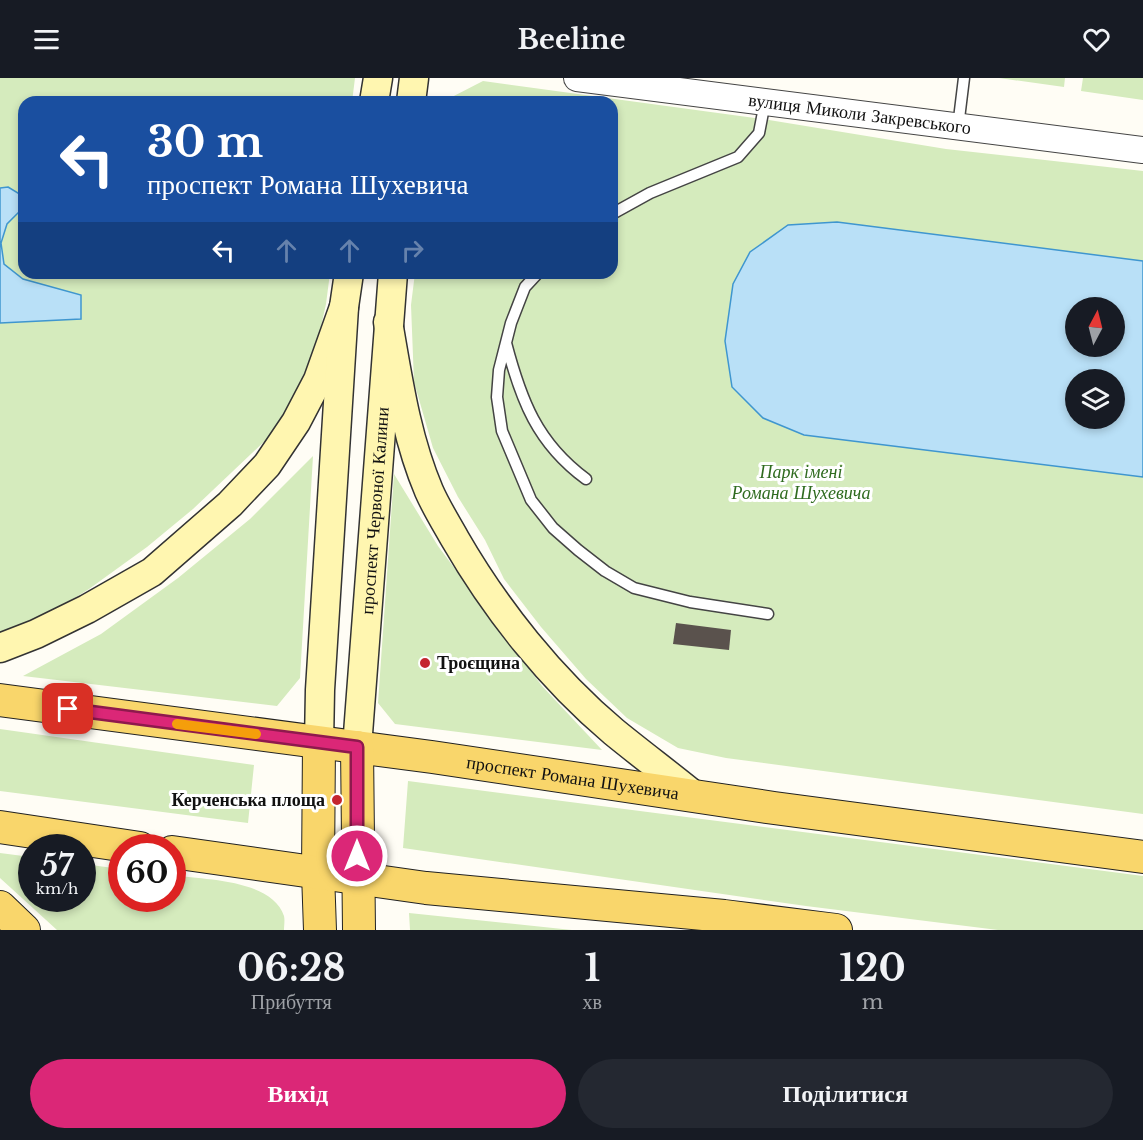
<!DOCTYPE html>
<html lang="uk">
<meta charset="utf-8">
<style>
body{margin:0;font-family:"Libre Baskerville",serif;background:#242831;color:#f1f3f6;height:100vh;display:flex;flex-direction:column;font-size:22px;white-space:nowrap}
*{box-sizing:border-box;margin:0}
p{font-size:20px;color:#9ea1a6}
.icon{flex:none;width:33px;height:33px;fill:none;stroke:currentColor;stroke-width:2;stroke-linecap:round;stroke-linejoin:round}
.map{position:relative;height:852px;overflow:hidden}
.side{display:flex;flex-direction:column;background:#171b24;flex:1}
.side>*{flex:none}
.top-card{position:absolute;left:18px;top:18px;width:600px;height:183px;border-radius:18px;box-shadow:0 3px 9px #0003;background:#1a4fa0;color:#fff;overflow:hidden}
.needle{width:39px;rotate:7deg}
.fabs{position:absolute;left:1065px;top:219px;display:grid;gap:12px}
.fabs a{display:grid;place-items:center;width:60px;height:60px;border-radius:50%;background:#171b24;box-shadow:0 3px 9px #0003;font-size:30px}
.speed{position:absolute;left:18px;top:756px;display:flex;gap:12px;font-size:30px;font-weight:700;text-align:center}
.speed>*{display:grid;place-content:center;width:78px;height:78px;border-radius:50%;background:#171b24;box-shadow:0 3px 9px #0003;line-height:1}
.speed small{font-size:15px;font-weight:400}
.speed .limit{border:9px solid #d22;background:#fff;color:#111}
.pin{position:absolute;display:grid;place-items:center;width:51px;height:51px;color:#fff;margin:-26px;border-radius:12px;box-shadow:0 3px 9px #0006}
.me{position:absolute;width:66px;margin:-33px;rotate:0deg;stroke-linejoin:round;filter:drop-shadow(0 0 4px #0008)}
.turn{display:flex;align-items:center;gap:21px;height:126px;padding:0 30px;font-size:27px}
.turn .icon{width:78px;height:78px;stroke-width:2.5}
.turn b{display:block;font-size:42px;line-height:51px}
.lanes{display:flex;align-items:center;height:57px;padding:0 30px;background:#0003;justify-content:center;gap:30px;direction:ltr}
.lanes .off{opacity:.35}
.eta{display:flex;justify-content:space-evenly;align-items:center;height:102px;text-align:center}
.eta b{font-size:36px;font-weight:700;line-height:42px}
.action{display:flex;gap:12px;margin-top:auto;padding:12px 30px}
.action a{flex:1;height:69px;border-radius:36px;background:#db2777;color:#fff;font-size:24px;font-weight:700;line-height:69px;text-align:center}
.action a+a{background:#242831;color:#f1f3f6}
header{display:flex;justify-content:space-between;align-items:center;height:78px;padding:0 30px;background:#171b24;font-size:27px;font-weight:700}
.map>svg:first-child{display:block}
.green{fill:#d5ebbd;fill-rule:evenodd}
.water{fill:#b9e0f7;stroke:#3f96cf;stroke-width:1.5;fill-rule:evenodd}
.building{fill:#5a524d}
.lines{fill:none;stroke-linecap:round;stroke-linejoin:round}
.service-casing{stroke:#444;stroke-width:13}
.tertiary-casing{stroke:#444;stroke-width:28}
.secondary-casing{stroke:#333;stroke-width:31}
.primary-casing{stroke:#222;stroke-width:34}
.service{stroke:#fff;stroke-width:10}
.tertiary{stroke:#fff;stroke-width:26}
.secondary{stroke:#fff6b0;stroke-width:28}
.primary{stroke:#f9d66b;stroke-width:32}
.route-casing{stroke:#8e194d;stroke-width:15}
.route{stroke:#db2777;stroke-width:10}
.slow{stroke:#f59e0b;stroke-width:10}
.poi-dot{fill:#c4262e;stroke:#fff;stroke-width:2}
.labels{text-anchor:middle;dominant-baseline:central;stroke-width:6;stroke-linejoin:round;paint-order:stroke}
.street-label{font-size:18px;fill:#111;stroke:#fff}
.park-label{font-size:18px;font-style:italic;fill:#2f6b1f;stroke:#fff}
.poi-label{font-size:18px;font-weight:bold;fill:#111;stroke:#fff;text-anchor:start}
</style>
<header><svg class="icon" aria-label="menu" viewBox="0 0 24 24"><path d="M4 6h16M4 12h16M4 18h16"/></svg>Beeline<svg class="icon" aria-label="heart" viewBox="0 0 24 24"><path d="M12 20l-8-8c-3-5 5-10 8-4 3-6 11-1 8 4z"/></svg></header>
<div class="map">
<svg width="1143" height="852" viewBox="0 0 1143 852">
<rect width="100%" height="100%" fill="#fffdf5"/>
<!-- green -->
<path class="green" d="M0,0H355L352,24H24V195H330L326,226L316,271L302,306L268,360L193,431L147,469L89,511L41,541L0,555Z
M999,0H1065L1064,9Z
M1083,0H1143V22L1081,13Z
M483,3L769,42L946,71L1143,93V736L726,680L678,670L627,640L586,601L541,549L504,501L485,462L458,419L433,370L414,304L411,227L415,195H612V24H447L448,21ZM1076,230H1114V268H1076ZM1076,302H1114V340H1076Z
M313,378L300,600L277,628L23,598L101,556L178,500L250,441Z
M394,396L438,468L542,608L602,672L395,646L378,625Z
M0,651L254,687L248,745L0,713Z
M408,703L1143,798V852H998L806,828L403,770Z
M0,775L31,779L32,820H82L83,786L121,791L122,820H172L173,797C204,802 272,801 284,838C285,842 284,848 284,852H57L0,800Z
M409,835L572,852H410Z"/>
<!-- water -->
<path class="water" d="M8,109L23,118L20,133L7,146L1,165L4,186L23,201L81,217V241L0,245V110Z
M837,144L1143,183V399L804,357L763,340L732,309L725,263L733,206L750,174L788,147ZM1076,230H1114V268H1076ZM1076,302H1114V340H1076Z"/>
<!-- building -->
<path class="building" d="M676,545L731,552L729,572L673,566Z"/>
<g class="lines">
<!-- service casing -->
<g class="service-casing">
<path id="service" d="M958,49L964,0
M612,136L650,115L738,79L759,55L765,24
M538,195L525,209L511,245L499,292L497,319L502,353L531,422L553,450L578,472L605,493L634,510L690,524L768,536
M506,265C521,322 537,365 586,401"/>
</g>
<!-- tertiary casing -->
<g class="tertiary-casing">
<g id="tertiary">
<path id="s1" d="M577,0L1143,72"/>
</g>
</g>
<!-- secondary casing -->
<g class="secondary-casing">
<g id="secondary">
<path d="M374,24L378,0"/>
<path d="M411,24L414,0"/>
<path d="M388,244C398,301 406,359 429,413C436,429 446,445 455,461C496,532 551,601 614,654C641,676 669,697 696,719"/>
<path d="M0,570L36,556L87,531L152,494L230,426L267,387L296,344L318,302L344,229"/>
<path d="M319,665L320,612L344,229L349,195"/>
<path id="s2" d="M357,669L393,195"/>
</g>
</g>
<!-- primary casing -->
<g class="primary-casing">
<g id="primary">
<path id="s3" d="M0,622L432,679L774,730L1143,779"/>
<path d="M319,665L318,795L320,852"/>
<path d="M357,669L359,852"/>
<path d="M0,749L140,770"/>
<path d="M172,774L426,810L724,838L836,852"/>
<path d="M0,829L24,852"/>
</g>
</g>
<!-- service -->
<use href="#service" class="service"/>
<!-- tertiary -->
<use href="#tertiary" class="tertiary"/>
<!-- secondary -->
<use href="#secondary" class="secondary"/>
<!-- primary -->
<use href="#primary" class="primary"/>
</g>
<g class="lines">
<!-- route casing -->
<g class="route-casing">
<path id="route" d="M68,631L357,669V778"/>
</g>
<!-- route -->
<use href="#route" class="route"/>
<!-- slow -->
<path class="slow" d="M177,646L256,656"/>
</g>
<!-- markers -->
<g class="poi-dot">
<circle cx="425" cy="585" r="6"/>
<circle cx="337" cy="722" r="6"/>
</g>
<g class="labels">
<!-- street labels -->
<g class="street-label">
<text stroke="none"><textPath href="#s1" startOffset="285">вулиця Миколи Закревського</textPath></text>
<text stroke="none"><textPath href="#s2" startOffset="237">проспект Червоної Калини</textPath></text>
<text stroke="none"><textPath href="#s3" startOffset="578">проспект Романа Шухевича</textPath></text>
</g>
<!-- park labels -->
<g class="park-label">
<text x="801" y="394">Парк імені<tspan x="801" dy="21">Романа Шухевича</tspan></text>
</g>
<!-- poi labels -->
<g class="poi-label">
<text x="437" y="585">Троєщина</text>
<text x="325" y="722" text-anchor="end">Керченська площа</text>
</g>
</g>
</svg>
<div class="fabs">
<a><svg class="needle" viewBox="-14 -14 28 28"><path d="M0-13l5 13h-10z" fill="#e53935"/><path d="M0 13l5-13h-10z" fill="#9ea1a6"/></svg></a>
<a><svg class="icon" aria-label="layers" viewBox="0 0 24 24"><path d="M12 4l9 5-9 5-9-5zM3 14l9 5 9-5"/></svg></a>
</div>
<div class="speed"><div>57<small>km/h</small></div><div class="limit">60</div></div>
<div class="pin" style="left:68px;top:631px;background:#d93025"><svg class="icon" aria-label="arrive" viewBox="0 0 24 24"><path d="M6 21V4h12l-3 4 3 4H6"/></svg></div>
<svg class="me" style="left:357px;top:778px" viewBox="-20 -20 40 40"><circle r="17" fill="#db2777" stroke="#fff" stroke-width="3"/><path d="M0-11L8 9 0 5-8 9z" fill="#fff"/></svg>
<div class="top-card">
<div class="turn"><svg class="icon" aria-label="left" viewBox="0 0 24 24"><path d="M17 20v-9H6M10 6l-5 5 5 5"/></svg><div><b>30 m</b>проспект Романа Шухевича</div></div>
<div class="lanes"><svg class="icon" aria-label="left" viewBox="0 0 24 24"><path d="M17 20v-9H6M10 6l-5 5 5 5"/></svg><svg class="icon off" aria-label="ahead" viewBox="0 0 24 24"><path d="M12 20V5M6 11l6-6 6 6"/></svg><svg class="icon off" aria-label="ahead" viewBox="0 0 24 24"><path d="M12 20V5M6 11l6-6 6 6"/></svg><svg class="icon off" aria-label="right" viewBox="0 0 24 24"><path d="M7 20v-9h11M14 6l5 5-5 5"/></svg></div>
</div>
</div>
<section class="side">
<div class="eta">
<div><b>06:28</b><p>Прибуття</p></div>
<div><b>1</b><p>хв</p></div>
<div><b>120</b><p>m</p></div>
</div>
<div class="action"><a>Вихід</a><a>Поділитися</a></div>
</section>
